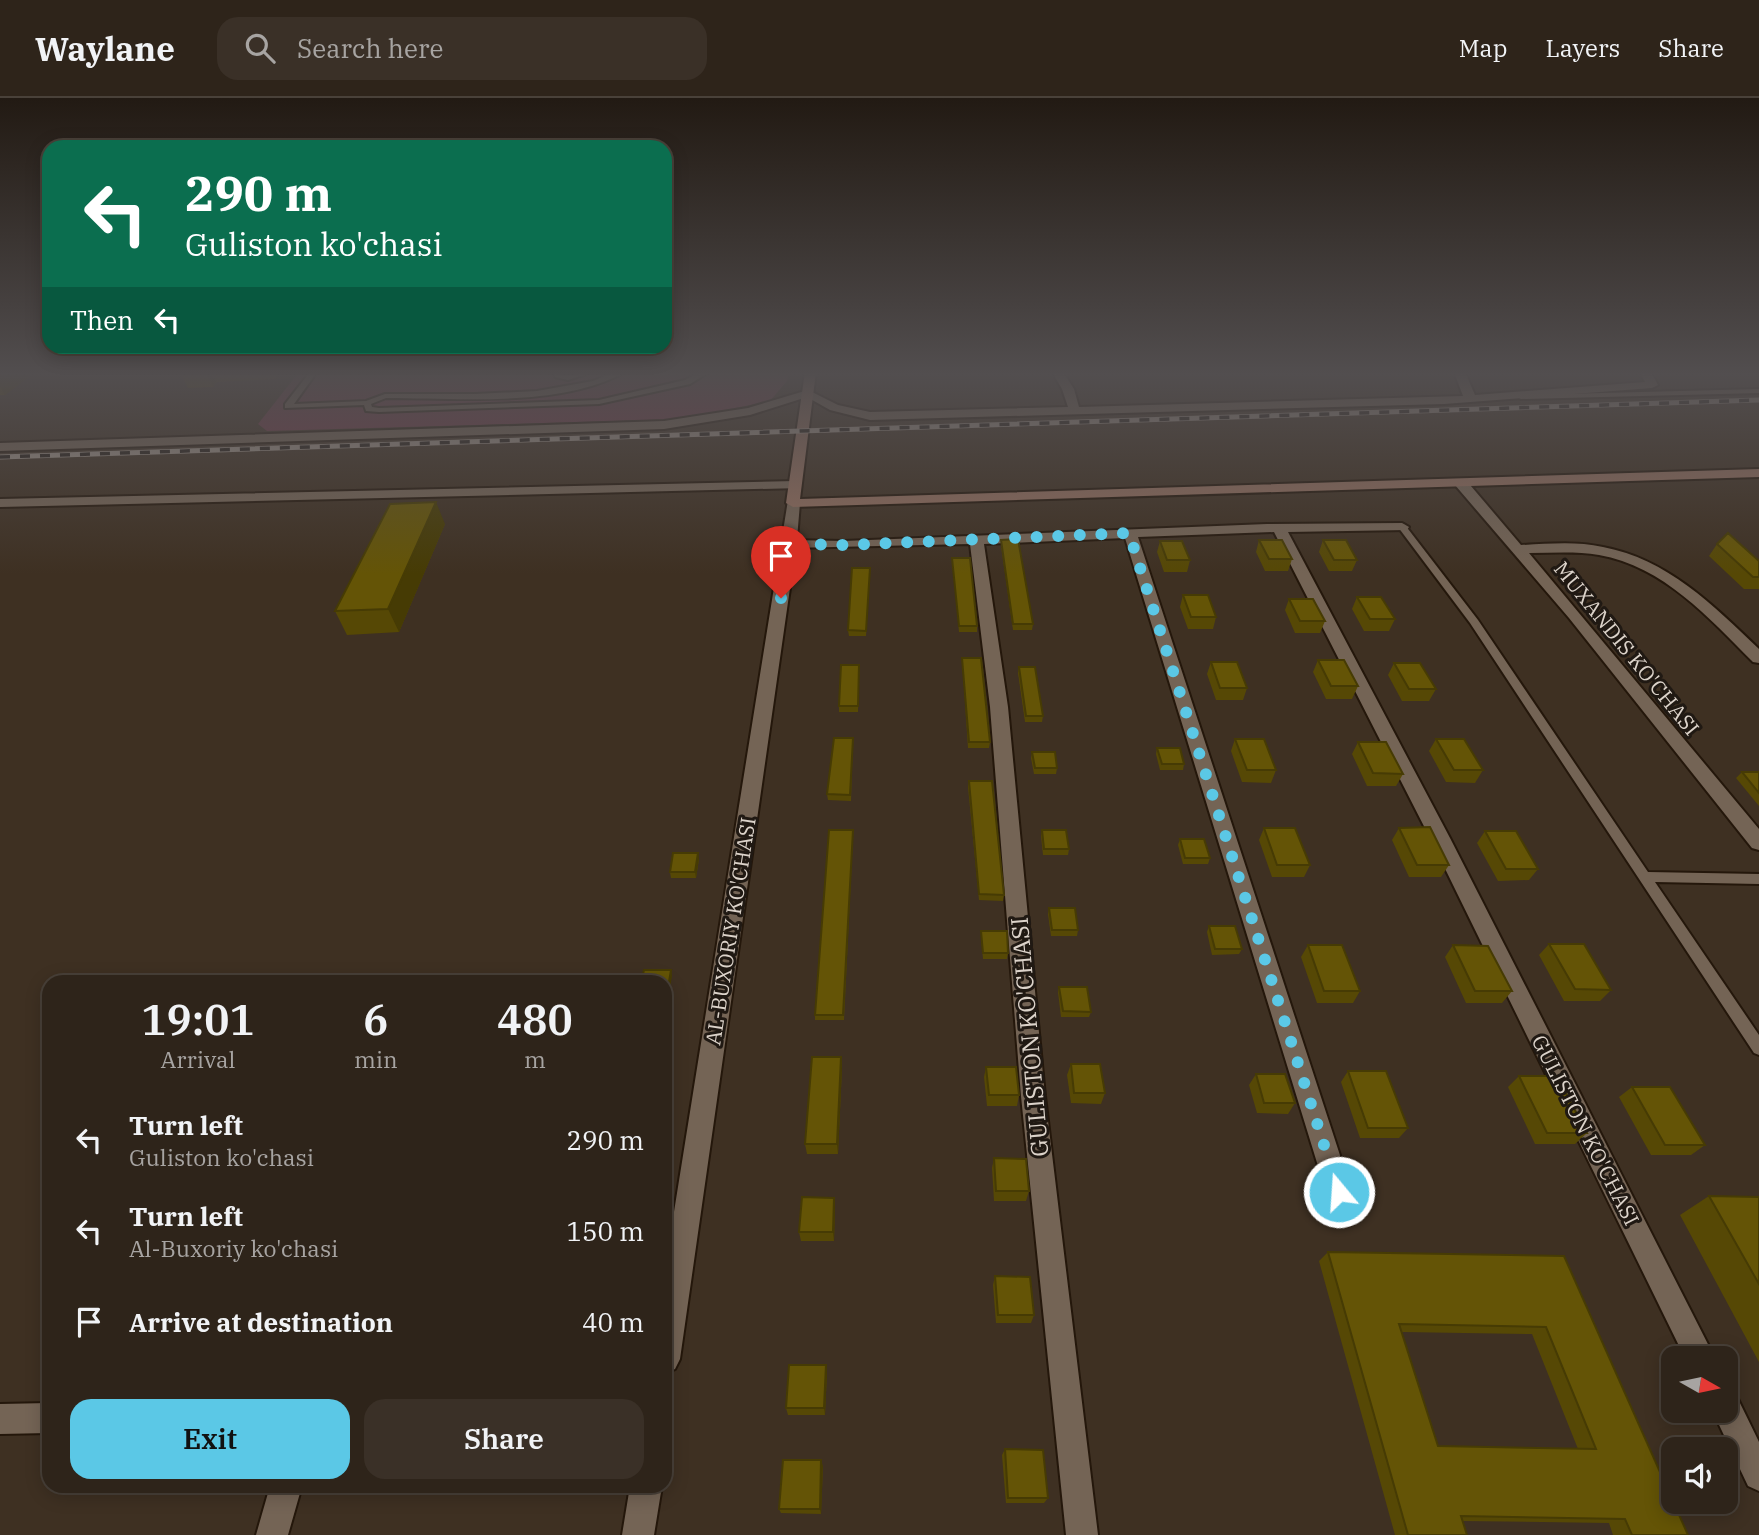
<!DOCTYPE html>
<style>
body{margin:0;font-family:"IBM Plex Serif",serif;background:#3a3027;color:#f1f3f6;height:100vh;display:flex;flex-direction:column;font-size:26px;white-space:nowrap}
*{box-sizing:border-box;margin:0}
p{font-size:23px;color:#a7a4a2}
.icon{flex:none;width:38px;height:38px;fill:none;stroke:currentColor;stroke-width:2;stroke-linecap:round;stroke-linejoin:round}
.map{position:relative;flex:1;overflow:hidden}
.side{position:absolute;left:42px;top:877px;width:630px;height:518px;display:flex;flex-direction:column;background:#2e241a;border-radius:21px;box-shadow:0 4px 18px #0003,0 0 0 2px #494139}
.side>*{flex:none}
.banner{position:absolute;left:42px;top:42px;width:630px;height:214px;border-radius:21px;box-shadow:0 4px 18px #0003,0 0 0 2px #494139;background:#0b6e4f;color:#fff;overflow:hidden}
.needle{width:46px;rotate:99deg}
.controls{position:absolute;left:1661px;top:1248px;display:grid;gap:14px}
.controls a{display:grid;place-items:center;width:77px;height:77px;border-radius:14px;background:#2e241a;box-shadow:0 4px 18px #0003,0 0 0 2px #494139;font-size:35px}
.pin{position:absolute;display:grid;place-items:center;width:60px;height:60px;color:#fff;margin:-72px -30px;border-radius:50% 50% 50% 0;rotate:-45deg;box-shadow:0 0 7px #0007}
.pin .icon{rotate:45deg}
.me{position:absolute;width:77px;margin:-38px;rotate:342deg;stroke-linejoin:round;filter:drop-shadow(0 0 5px #0008)}
.turn{display:flex;align-items:center;gap:24px;height:147px;padding:0 28px;font-size:32px}
.turn .icon{width:91px;height:91px;stroke-width:2.5}
.turn b{display:block;font-size:49px;line-height:60px}
.then{display:flex;align-items:center;height:66px;padding:0 28px;background:#0003;gap:14px;font-size:26px}
.eta{display:flex;justify-content:space-evenly;align-items:center;height:119px;text-align:center}
.eta b{font-size:42px;font-weight:600;line-height:49px}
.action{display:flex;gap:14px;margin-top:auto;padding:14px 28px}
.action a{flex:1;height:80px;border-radius:21px;background:#5bc8e6;color:#111;font-size:28px;font-weight:600;line-height:80px;text-align:center}
.action a+a{background:#3a3027;color:#f1f3f6}
ul{padding:0;list-style:none}
li{display:flex;align-items:center;gap:21px;height:91px;padding:0 28px}
li div{flex:1}
li b{display:block;font-size:26px}
li em{font-style:normal}
header{display:flex;align-items:center;gap:42px;box-sizing:border-box;height:98px;padding:0 35px;background:#2e241a;border-bottom:2px solid #494139}
header strong{font-size:33px}
nav{display:flex;gap:38px;margin-inline-start:auto;font-size:24px}
.search{width:490px;height:63px;background:#3a3027;display:flex;align-items:center;gap:18px;box-sizing:border-box;padding:0 24px;border-radius:21px;color:#a7a4a2;font-size:26px}
.map>svg:first-child{display:block}
.green{fill:#723648}
.lines{fill:none;stroke-linecap:round;stroke-linejoin:round}
.service-casing{stroke:#24170b;stroke-width:4}
.minor-casing{stroke:#24170b;stroke-width:4}
.tertiary-casing{stroke:#24170b;stroke-width:4}
.secondary-casing{stroke:#24170b;stroke-width:4}
.service{fill:#746455;fill-rule:evenodd}
.minor{fill:#746455;fill-rule:evenodd}
.tertiary{fill:#746455;fill-rule:evenodd}
.secondary{fill:#906d5d;fill-rule:evenodd}
.rail-casing{stroke:#a59a90;stroke-width:5}
.rail{stroke:#201913;stroke-width:3.5;stroke-dasharray:10;stroke-linecap:butt}
.wall{fill:#564805;fill-rule:evenodd}
.shaded-wall{fill:#463b04}
.building{fill:#645406;stroke:#463b04;stroke-width:2;fill-rule:evenodd}
.route{stroke:#5bc8e6;stroke-width:12;stroke-dasharray:0 21.6}
.labels{text-anchor:middle;dominant-baseline:central;stroke-width:6;stroke-linejoin:round;paint-order:stroke}
.street-label{font-size:21px;fill:#dcd3ca;stroke:#201913}
.near-street-label{font-size:24px;fill:#dcd3ca;stroke:#201913}
</style>
<header>
<strong>Waylane</strong>
<div class="search"><svg class="icon" aria-label="search" viewBox="0 0 24 24"><circle cx="10" cy="10" r="6"/><path d="M15 15l6 6"/></svg>Search here</div>
<nav><a>Map</a><a>Layers</a><a>Share</a></nav>
</header>
<div class="map">
<svg width="1759" height="1437" viewBox="0 0 1759 1437">
<rect width="100%" height="100%" fill="#3e3022"/>
<!-- green -->
<path class="green" d="M299,274H789L787,283L770,303L681,321L267,333L258,326Z"/>
<g class="lines">
<!-- service casing -->
<g class="service-casing">
<path id="service" d="M310,274H317L294,306L366,303L385,296H475L537,293L593,283L614,274H625C561,310 458,300 386,300L371,306L372,309L379,310L599,302L685,282L700,274H709L690,286L599,306L379,314L366,313L364,307L285,310V306Z
M553,274H561V277C571,278 581,274 592,274L568,282L555,279Z
M1759,291V295L1521,301L1517,299L1521,297Z
M1402,426L1405,427L1478,522L1648,774L1759,776V786L1655,784L1759,937V957L1754,955L1470,525L1398,429Z"/>
</g>
<!-- minor casing -->
<g class="minor-casing">
<path id="minor" d="M1052,274H1063L1074,291L1079,309L1463,298L1454,274H1465L1475,297L1645,284L1640,274H1651L1658,287L1652,290L1444,306L870,322L830,312L807,299L750,317L664,331L0,353V345L664,323L748,310L808,292L838,307L870,314L1068,309L1062,291Z
M1455,381H1465L1521,447C1548,446 1576,443 1603,449C1667,461 1713,507 1759,551V565L1753,564C1709,520 1663,468 1599,457C1576,453 1552,455 1529,455L1759,731V752L1752,750L1569,520L1455,387Z
M795,383L800,384V390L0,409V401Z
M1402,425L1409,429L1407,432L1288,434L1450,740L1715,1260H1685L1430,740L1274,434L1138,439L1352,1094L1348,1103L1339,1107L1330,1103L1326,1094L1125,440L984,446L1008,609L1045,998L1098,1437H1066L1021,998L990,609L970,446L789,450L782,446L789,442L844,443L1267,426Z
M1726,1295L1737,1299L1759,1344V1393L1748,1388L1712,1312H1726Z
M49,1305V1335L0,1336V1306Z
M270,1388H302L288,1437H256Z"/>
</g>
<!-- tertiary casing -->
<g class="tertiary-casing">
<path id="tertiary" d="M788,402L800,405L797,441L680,1261L675,1271L665,1276V1170Z
M630,1388H662L654,1437H622Z"/>
</g>
<!-- secondary casing -->
<g class="secondary-casing">
<path id="secondary" d="M805,274H816L800,401L1759,371V379L793,409L786,405Z"/>
</g>
<!-- service -->
<use href="#service" class="service"/>
<!-- minor -->
<use href="#minor" class="minor"/>
<!-- tertiary -->
<use href="#tertiary" class="tertiary"/>
<!-- secondary -->
<use href="#secondary" class="secondary"/>
<!-- rail casing -->
<g class="rail-casing">
<path id="rail" d="M0,359L1759,302"/>
</g>
<!-- rail -->
<use href="#rail" class="rail"/>
</g>
<!-- wall -->
<path class="wall" d="M0,274H35L5,297H0Z
M183,274H281L276,281L217,284L213,289L188,290L181,276Z
M445,426L399,534L347,537L335,513Z
M1001,442L1033,526L1032,532H1013L1001,448Z
M1259,442L1292,461L1288,473H1265L1256,454Z
M1323,442L1357,462L1352,473H1329L1319,454Z
M1160,443L1190,462L1187,474H1164L1157,454Z
M1717,446L1759,463V491H1744L1709,458Z
M952,460L977,528V534H959Z
M870,470L866,538H849L848,532Z
M1183,497L1216,519L1213,531H1188L1180,509Z
M1357,499L1395,521L1389,533H1364L1352,511Z
M1289,501L1325,523L1320,535H1295L1285,512Z
M962,560L990,644L989,650H968Z
M1318,562L1358,588L1352,601H1326L1313,574Z
M1211,564L1247,590L1243,602H1216L1207,576Z
M1394,565L1436,591L1429,603H1402L1388,577Z
M859,567L858,614H839V608Z
M1019,569L1043,618L1042,624H1025L1018,575Z
M853,640L851,703L828,702L827,696Z
M1235,641L1276,672L1271,685L1242,684L1231,653Z
M1436,641L1483,672L1475,685L1446,684L1429,653Z
M1358,644L1403,676L1396,688H1367L1352,656Z
M1157,650L1184,666L1183,672H1160L1156,656Z
M1032,654L1057,670L1056,676H1034L1031,660Z
M1742,674H1759V708L1736,680Z
M969,683L1004,797L1003,803L979,802L968,689Z
M1264,730L1310,767L1304,779H1272L1259,742Z
M1399,730L1449,767L1441,779H1409L1392,742Z
M1042,732L1069,751L1068,757H1043L1041,738Z
M1485,733L1538,771L1529,782L1498,783L1477,745Z
M853,738L844,922H815V917Z
M1180,741L1210,760L1208,766H1183L1178,747Z
M699,761L696,780H671L670,774Z
M1049,810L1078,832L1077,838H1051L1048,816Z
M1209,828L1242,851L1239,856L1212,857L1207,834Z
M981,833L1008,855L1007,861H983L981,839Z
M1549,846L1611,892L1600,903H1564L1539,857Z
M1308,847L1360,893L1353,905H1317L1301,859Z
M1453,847L1512,893L1502,905H1466L1445,859Z
M1059,889L1091,914L1089,919H1061L1058,894Z
M841,959L842,970L838,1056H807L805,1046Z
M1071,966L1105,995L1101,1006L1071,1005L1067,977Z
M986,969L1019,997L1017,1008H987L984,979Z
M1348,973L1408,1030L1399,1040H1360L1341,984Z
M1256,976L1295,1005L1288,1016L1257,1015L1249,987Z
M1519,978L1587,1035L1575,1046H1535L1508,989Z
M1632,989L1705,1047L1691,1057H1651L1619,999Z
M994,1060L1029,1093L1026,1103H994L992,1070Z
M1709,1098L1759,1099V1264L1680,1117Z
M834,1100L835,1109L834,1143H801L799,1134Z
M1328,1154L1564,1158L1688,1437H1613L1609,1425L1462,1423L1467,1437H1395L1319,1163ZM1402,1234L1532,1236L1578,1351L1438,1348Z
M995,1178L1034,1217L1031,1225H996L993,1187Z
M827,1274L825,1317H788L786,1310Z
M1005,1351L1048,1400L1044,1405H1006L1002,1357Z
M823,1368L821,1416L781,1415L779,1411Z"/>
<!-- shaded-wall -->
<path class="shaded-wall" d="M5,274H35L5,297L0,289V278Z
M206,274H212L217,284L213,289Z
M273,274H281L276,281Z
M436,404L445,426L399,534L388,511Z
M698,755L699,761L696,780L695,774Z
M671,872L672,878L668,902L667,896Z
M841,959L842,970L838,1056L837,1046Z
M834,1100L835,1109L834,1143L833,1134Z
M826,1267L827,1274L825,1317L824,1310Z
M821,1362L823,1368L821,1416L820,1411Z"/>
<!-- building -->
<path class="building" d="M183,274H206L181,276Z
M436,404L388,511L335,513L390,406Z
M1728,435L1759,463V479H1753L1717,446Z
M1018,441L1033,526H1013L1001,442Z
M1259,442H1282L1292,461H1269Z
M1323,442H1346L1357,462H1334Z
M1160,443H1182L1190,462H1167Z
M952,460H970L977,528H959Z
M852,470H870L866,533L848,532Z
M1183,497H1208L1216,519H1191Z
M1357,499H1381L1395,521H1370Z
M1289,501H1313L1325,523H1300Z
M962,560H981L990,644H969Z
M1318,562H1344L1358,588H1331Z
M1211,564H1237L1247,590H1220Z
M1394,565H1420L1436,591H1409Z
M841,567H859L858,608H839Z
M1019,569H1035L1043,618H1026Z
M834,640H853L850,697L827,696Z
M1235,641H1264L1276,672H1247Z
M1436,641H1464L1483,672H1454Z
M1358,644H1386L1403,676L1373,675Z
M1157,650H1180L1184,666H1162Z
M1032,654H1055L1057,670H1035Z
M1742,674H1759V695Z
M969,683H992L1004,797L979,796Z
M1430,729L1449,767H1417L1399,730Z
M1264,730H1295L1310,767H1277Z
M829,732H853L843,917H815Z
M1042,732H1066L1069,751H1044Z
M1485,733H1516L1538,771H1506Z
M1180,741H1204L1210,760H1185Z
M673,755H698L695,774H670Z
M1049,810H1075L1078,832H1052Z
M1209,828H1235L1242,851H1215Z
M981,833H1007L1008,855H983Z
M1549,846H1584L1611,892L1575,891Z
M1308,847H1342L1360,893H1324Z
M1453,847L1488,848L1512,893H1475Z
M644,872H671L667,896H665V884H641Z
M1059,889H1087L1091,914L1063,913Z
M812,959H841L837,1046H805Z
M1071,966H1100L1105,995H1074Z
M986,969H1016L1019,997H989Z
M1348,973H1386L1408,1030H1368Z
M1256,976H1285L1295,1005H1264Z
M1519,978H1557L1587,1035H1547Z
M1632,989H1670L1705,1047H1665Z
M994,1060L1026,1061L1029,1093H996Z
M1709,1098L1759,1099V1186Z
M802,1099L834,1100L833,1134H799Z
M1328,1154L1564,1158L1688,1437H1632L1625,1421L1461,1418L1467,1437H1408ZM1399,1226L1546,1229L1596,1351L1438,1348Z
M995,1178L1030,1179L1034,1217H998Z
M789,1267H826L824,1310H786Z
M1005,1351L1043,1352L1048,1400H1008Z
M783,1362H821L820,1411H779Z"/>
<!-- sky -->
<linearGradient id="sky" x2="0" y2="1"><stop stop-color="#221a13"/><stop offset="0.58" stop-color="#524e4f"/><stop offset="1" stop-color="#524e4f" stop-opacity="0"/></linearGradient>
<rect width="1759" height="476" fill="url(#sky)"/>
<g class="lines">
<!-- route -->
<path class="route" d="M781,500L789,446L844,447L1129,435L1339,1094"/>
</g>
<g class="labels">
<!-- street labels -->
<g class="street-label">
<text transform="translate(1627 550) rotate(51)">MUXANDIS KO'CHASI</text>
<text transform="translate(730 833) rotate(-81)">AL-BUXORIY KO'CHASI</text>
<text transform="translate(1586 1032) rotate(63)">GULISTON KO'CHASI</text>
</g>
<!-- near-street labels -->
<g class="near-street-label">
<text transform="translate(1029 939) rotate(-95)">GULISTON KO'CHASI</text>
</g>
</g>
</svg>
<div class="controls">
<a><svg class="needle" viewBox="-14 -14 28 28"><path d="M0-13l5 13h-10z" fill="#e53935"/><path d="M0 13l5-13h-10z" fill="#a7a4a2"/></svg></a>
<a><svg class="icon" aria-label="sound" viewBox="0 0 24 24"><path d="M4 9h4l5-4v14l-5-4H4zM17 9q2 3 0 6"/></svg></a>
</div>
<div class="pin" style="left:781px;top:500px;background:#d93025"><svg class="icon" aria-label="arrive" viewBox="0 0 24 24"><path d="M6 21V4h12l-3 4 3 4H6"/></svg></div>
<svg class="me" style="left:1339px;top:1094px" viewBox="-20 -20 40 40"><circle r="17" fill="#5bc8e6" stroke="#fff" stroke-width="3"/><path d="M0-11L8 9 0 5-8 9z" fill="#fff"/></svg>
<div class="banner">
<div class="turn"><svg class="icon" aria-label="left" viewBox="0 0 24 24"><path d="M17 20v-9H6M10 6l-5 5 5 5"/></svg><div><b>290 m</b>Guliston ko'chasi</div></div>
<div class="then">Then<svg class="icon" aria-label="left" viewBox="0 0 24 24"><path d="M17 20v-9H6M10 6l-5 5 5 5"/></svg></div>
</div>
<section class="side">
<div class="eta">
<div><b>19:01</b><p>Arrival</p></div>
<div><b>6</b><p>min</p></div>
<div><b>480</b><p>m</p></div>
</div>
<ul>
<li><svg class="icon" aria-label="left" viewBox="0 0 24 24"><path d="M17 20v-9H6M10 6l-5 5 5 5"/></svg><div><b>Turn left</b><p>Guliston ko'chasi</p></div><em>290 m</em></li>
<li><svg class="icon" aria-label="left" viewBox="0 0 24 24"><path d="M17 20v-9H6M10 6l-5 5 5 5"/></svg><div><b>Turn left</b><p>Al-Buxoriy ko'chasi</p></div><em>150 m</em></li>
<li><svg class="icon" aria-label="arrive" viewBox="0 0 24 24"><path d="M6 21V4h12l-3 4 3 4H6"/></svg><div><b>Arrive at destination</b></div><em>40 m</em></li>
</ul>
<div class="action"><a>Exit</a><a>Share</a></div>
</section>
</div>
